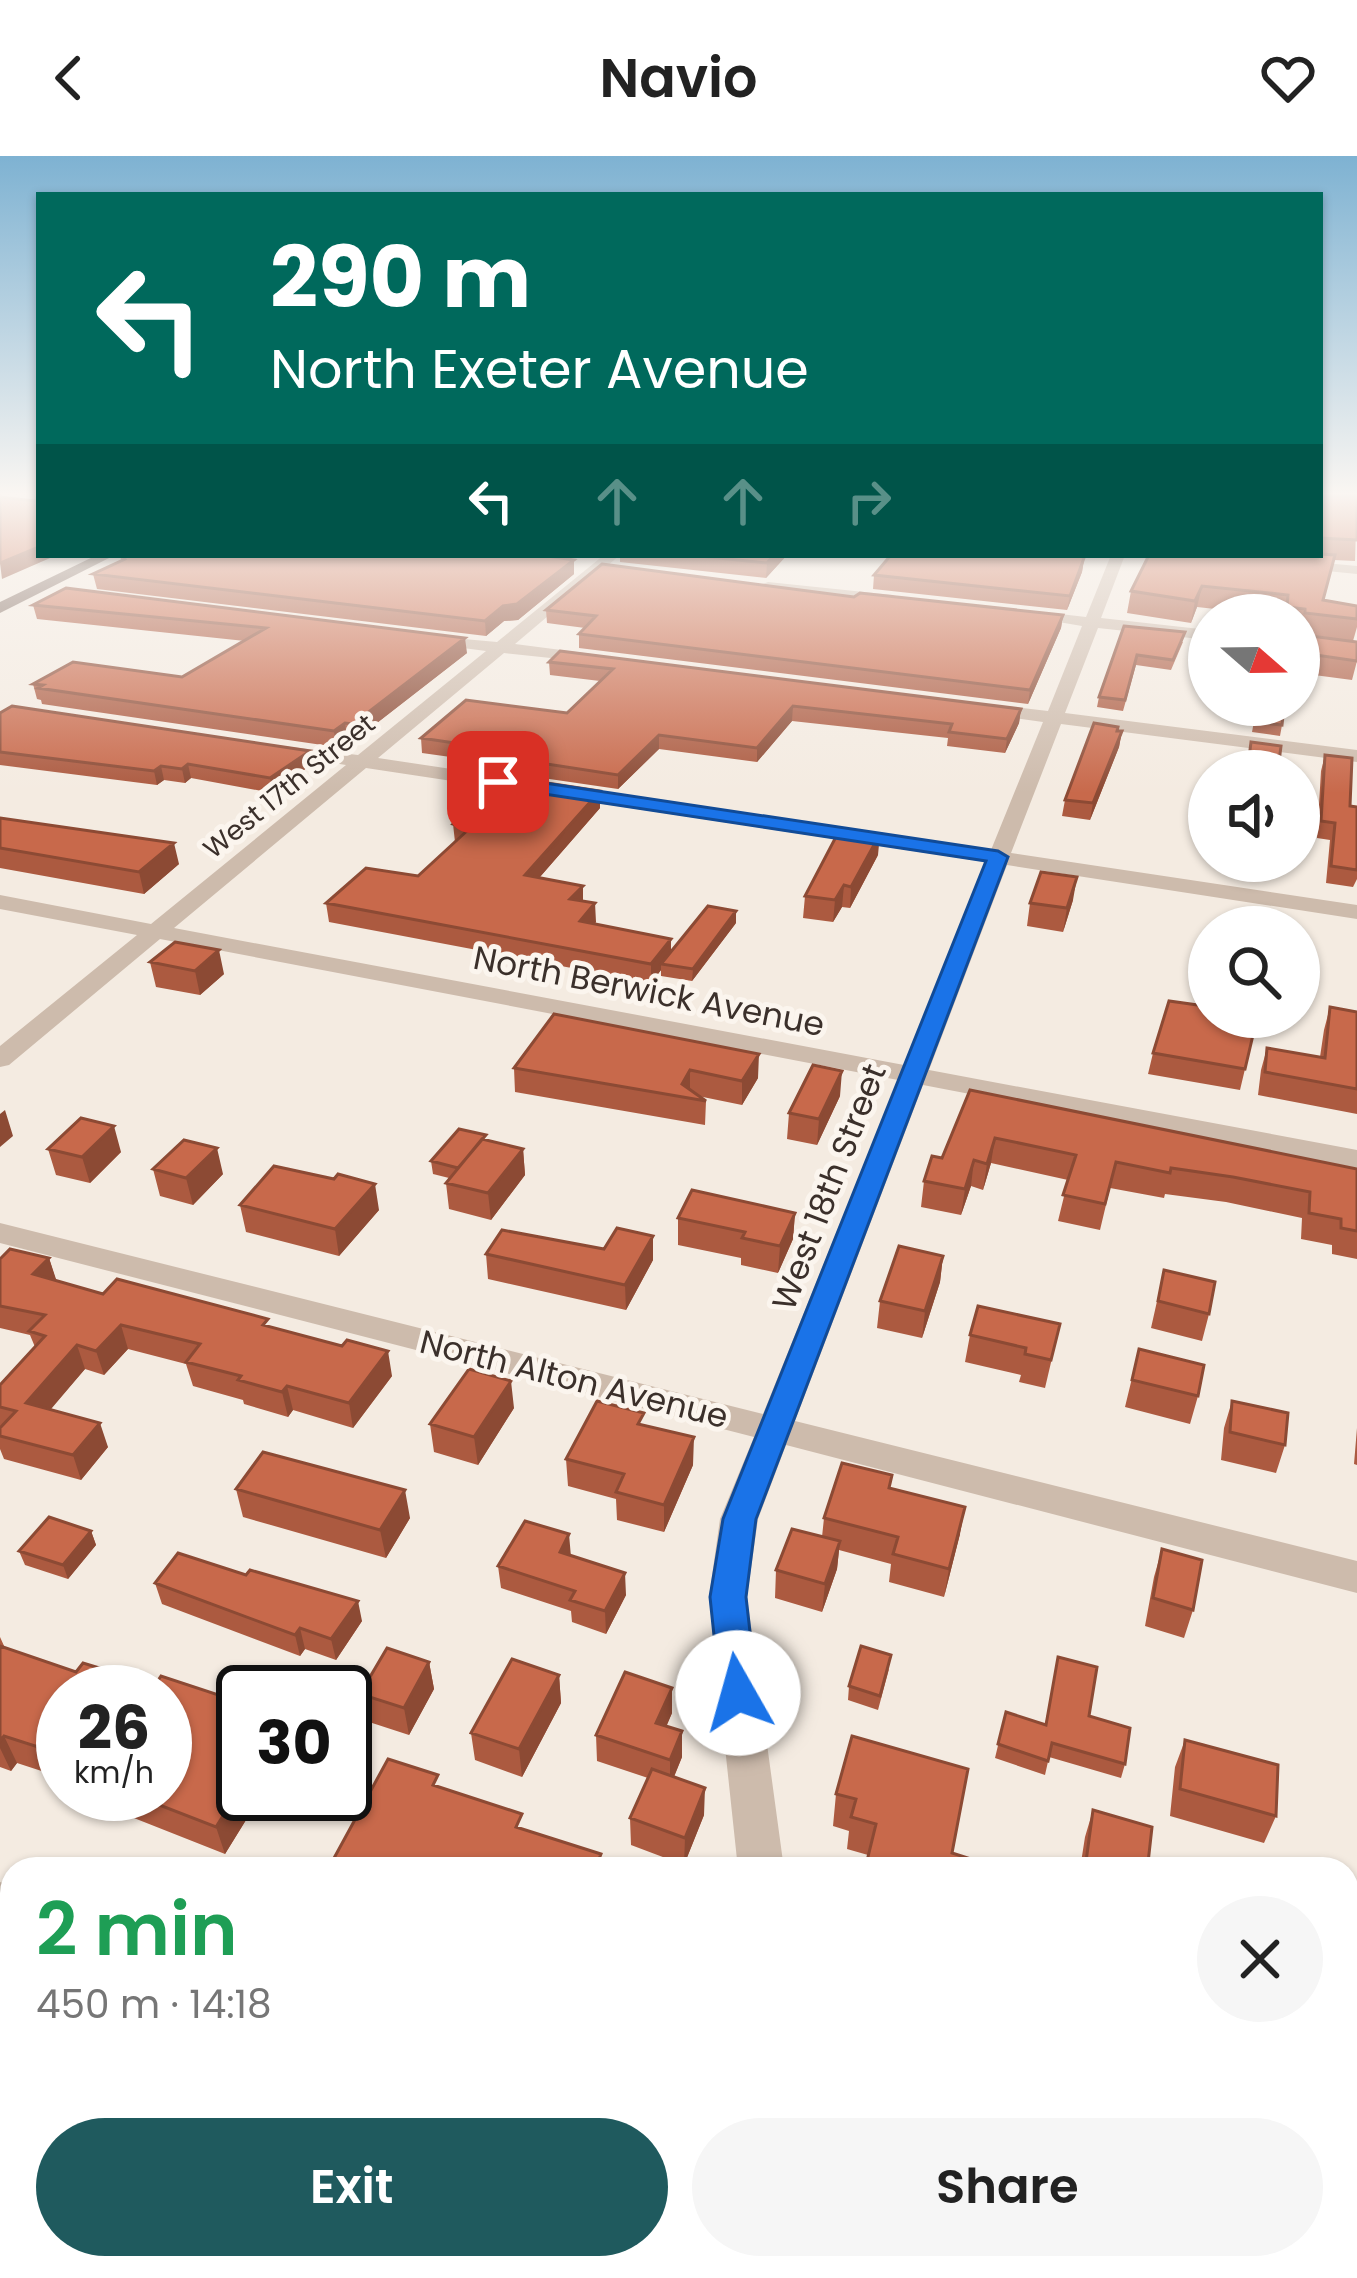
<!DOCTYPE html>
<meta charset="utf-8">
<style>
body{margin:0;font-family:Poppins,sans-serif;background:#f6f6f6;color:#222;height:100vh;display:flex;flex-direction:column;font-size:45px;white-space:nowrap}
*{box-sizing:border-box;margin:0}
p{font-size:39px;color:#767676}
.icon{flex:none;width:66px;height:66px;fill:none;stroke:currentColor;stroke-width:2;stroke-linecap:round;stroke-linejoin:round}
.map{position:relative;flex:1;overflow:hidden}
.sheet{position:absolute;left:0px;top:1701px;width:1359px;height:423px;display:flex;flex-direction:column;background:#fff;border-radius:36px 36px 0 0;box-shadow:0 3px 9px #0004}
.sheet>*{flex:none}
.guide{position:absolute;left:36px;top:36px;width:1287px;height:366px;border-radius:0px;box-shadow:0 3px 9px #0004;background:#00695c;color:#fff;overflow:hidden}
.needle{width:78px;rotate:110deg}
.buttons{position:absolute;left:1188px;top:438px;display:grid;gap:24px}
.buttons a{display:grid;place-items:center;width:132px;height:132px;border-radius:50%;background:#fff;box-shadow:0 3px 9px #0004;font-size:60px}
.speed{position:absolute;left:36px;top:1509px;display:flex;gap:24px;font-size:60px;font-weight:700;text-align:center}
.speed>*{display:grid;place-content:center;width:156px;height:156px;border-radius:50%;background:#fff;box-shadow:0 3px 9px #0004;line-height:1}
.speed small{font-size:30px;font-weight:400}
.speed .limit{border:6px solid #111;border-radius:18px;background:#fff;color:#111}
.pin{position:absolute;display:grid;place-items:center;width:102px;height:102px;color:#fff;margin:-51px;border-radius:24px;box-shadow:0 6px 18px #0006}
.me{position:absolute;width:132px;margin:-66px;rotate:353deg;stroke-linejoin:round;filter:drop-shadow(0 0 9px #0008)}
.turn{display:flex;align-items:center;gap:42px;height:252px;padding:0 36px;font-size:54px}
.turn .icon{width:156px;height:156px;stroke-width:2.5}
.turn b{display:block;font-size:84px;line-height:102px}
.lanes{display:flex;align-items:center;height:114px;padding:0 36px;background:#0003;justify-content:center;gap:60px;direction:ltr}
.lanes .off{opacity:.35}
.round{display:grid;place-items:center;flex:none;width:126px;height:126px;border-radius:63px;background:#f6f6f6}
.headline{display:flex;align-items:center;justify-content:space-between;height:204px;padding:0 36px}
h1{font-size:72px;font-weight:600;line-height:90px;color:#1e9e55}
.action{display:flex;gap:24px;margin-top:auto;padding:24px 36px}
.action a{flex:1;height:138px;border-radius:72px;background:#1f5a5e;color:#fff;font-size:48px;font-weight:600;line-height:138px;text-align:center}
.action a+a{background:#f6f6f6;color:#222}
header{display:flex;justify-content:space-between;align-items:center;height:156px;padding:0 36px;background:#fff;font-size:54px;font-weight:600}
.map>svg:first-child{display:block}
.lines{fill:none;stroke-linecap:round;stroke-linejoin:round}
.minor{fill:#cdbbac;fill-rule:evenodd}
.tertiary{fill:#cdbbac;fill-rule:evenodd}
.primary{fill:#7d675c;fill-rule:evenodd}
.wall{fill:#ac5a40}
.shaded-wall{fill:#8c4a34}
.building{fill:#c8694b;stroke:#8c4a34;stroke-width:3}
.route{fill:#1a73e8;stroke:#114b97;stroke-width:3}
.labels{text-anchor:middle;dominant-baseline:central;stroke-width:10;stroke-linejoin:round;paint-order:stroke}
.far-street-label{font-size:27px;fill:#3b302b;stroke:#fbf5ee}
.street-label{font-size:33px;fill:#3b302b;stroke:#fbf5ee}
</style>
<header><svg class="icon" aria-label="back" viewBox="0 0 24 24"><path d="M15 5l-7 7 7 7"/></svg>Navio<svg class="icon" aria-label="heart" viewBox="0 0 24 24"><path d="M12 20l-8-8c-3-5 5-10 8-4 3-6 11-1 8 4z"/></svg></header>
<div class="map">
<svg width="1357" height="2122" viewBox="0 0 1357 2122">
<rect width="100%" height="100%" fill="#f4ebe1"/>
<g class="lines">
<!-- minor -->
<path class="minor" d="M604,399H620L515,488L592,498L598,499V507L504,497L378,602L991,694L1043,566L979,557L970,552L979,547L1048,555L1082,470L1017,459L1025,454L1086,461L1111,399H1125L1101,462L1209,474V484L1098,472L1065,557L1357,594V606L1061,568L1011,697L1357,749V763L1007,709L929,914L1357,994V1012L923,929L795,1265L1357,1405V1437L786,1289L758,1363L747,1441L784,1713H738L709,1441L720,1363L754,1281L0,1087V1067L763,1258L898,924L160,783L9,909L0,911V890L137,779L0,753V739L151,768L346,609L266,596V588L358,599L486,495L425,487L417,482L419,479L497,486ZM366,612L986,706L904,909L174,772Z
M1292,404L1357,410V418L1287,411Z
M768,426L893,439L901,444L893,449L763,434V428Z
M687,2112H741V2122H687Z"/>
<!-- tertiary -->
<path class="tertiary" d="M0,1726L12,1730V1775L0,1771Z
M844,2112H919L923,2122H848Z"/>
<!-- primary -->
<path class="primary" d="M97,399H115L0,457V446Z"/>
</g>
<!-- wall -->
<path class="wall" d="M1320,340H1357L1355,405L1334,404L1323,444L1357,450V471L1353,485L1357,505L1352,524L1299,517V494L1303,480H1299V459H1270L1197,451L1191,467L1127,457L1131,435L1146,407L1320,399Z
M119,399H541L574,418L518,464L504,465L486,480L97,433L93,418L122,405Z
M542,399H597L593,402Z
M620,399H787L766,422L620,406Z
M1085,399L1082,416L1067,454L873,433L874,419Z
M66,432L467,497L355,584L347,583L336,591L42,548L41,544L37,543L33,528L182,521L245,485L37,463L33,449Z
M854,441L1063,459L1061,472L1028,548L579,492V478L585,472L547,467L546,454Z
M1124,470L1183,486L1171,514L1136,509L1123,555L1097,551L1099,541Z
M549,506L1021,553L1019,567L1005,597L947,590L948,582L792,565L757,606L659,593L618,633L522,619V611L422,597L421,582L567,557L600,525L550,519Z
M1257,549L1282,569L1280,580L1252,576Z
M0,557L310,595L312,608L273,637L191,622L185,627L164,624L157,629L0,609Z
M1118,575H1122L1119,591L1090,664L1062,660L1065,644Z
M1251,586L1279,606L1276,615L1246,612Z
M1325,599L1350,650L1357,651V723L1353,731L1326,727L1330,684L1317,682L1321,615Z
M600,635V652L539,722L583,745L596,766L594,768L671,796L736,767L692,825L661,820V814L651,827L329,766L326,747L418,720L455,686L453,668Z
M0,662L179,708L144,738L0,712Z
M878,699L850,752L842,751L833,766L803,762L805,740Z
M1073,744L1063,776L1027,770L1030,747Z
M150,806L224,818L200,839L156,831Z
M1205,850L1234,875L1245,913L1240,934L1148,918L1153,897Z
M1330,851L1357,856V958L1258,939L1261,914L1267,892L1320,901L1324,874Z
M554,858L758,922L742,949L698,940L706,945L705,969L515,936L514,912Z
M970,934L1357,1013V1103L1332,1098V1089L1301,1083L1302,1062L1226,1046L1165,1038L1164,1042L1110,1032L1100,1074L1058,1065L1068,1024L991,1007L983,1034L971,1030L961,1059L921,1051L924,1025L942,1002Z
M840,940L817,989L787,983L789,957Z
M487,984L523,993L525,1019L491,1064L449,1053L446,1027L449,1022L433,1018L431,1005Z
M48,993L121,996L90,1027L56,1019Z
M153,1013L223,1018L193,1049L160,1040Z
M240,1049L379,1054L339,1100L246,1076Z
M795,1057L793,1083L778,1117L741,1109V1102L678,1089V1062Z
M653,1080V1104L626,1154L488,1123L486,1098L604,1093Z
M943,1100L940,1126L922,1182L877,1172L880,1145Z
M49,1102L56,1125L103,1138L270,1171L392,1220L353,1272L293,1254L288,1261L244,1248L243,1244L193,1230L186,1208L128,1193L104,1219L85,1213L50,1253L108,1291L81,1324L4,1303L0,1293V1229L35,1191L30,1179L0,1172V1103Z
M1164,1114L1209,1158L1202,1185L1151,1172Z
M1060,1168L1045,1232L1019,1226L1021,1219L965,1206L970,1179Z
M1139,1193L1198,1240L1190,1268L1125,1251Z
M1232,1245L1285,1289L1276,1317L1221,1304L1224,1272Z
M514,1252L478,1309L434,1296L430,1268Z
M644,1270L693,1309L664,1376L617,1364L616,1343L568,1330L566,1303Z
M1357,1272V1309L1354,1308Z
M891,1332L960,1378L944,1441L889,1426L891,1408L839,1394L837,1413L822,1456L775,1442L776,1414L822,1381L824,1362Z
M236,1333L410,1362L386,1402L243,1361Z
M91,1375L96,1389L68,1423L25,1409L19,1395Z
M1162,1393L1193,1454L1184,1482L1145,1470L1154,1421Z
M571,1399L626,1439L606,1478L572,1466L571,1455L501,1432L498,1410Z
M246,1419L362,1465L336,1504L305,1493L300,1500L162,1448L155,1427Z
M0,1481L5,1492L243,1638H262L225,1698L101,1649L96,1638H165L63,1536V1622L17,1607L11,1615L0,1611Z
M1058,1501L1089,1560L1125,1608L1121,1622L1049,1601L1045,1619L995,1602L1006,1556L1045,1569Z
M429,1506L434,1533L409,1579L366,1565L360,1538Z
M889,1513L878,1554L848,1544L849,1530Z
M559,1519L561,1547L522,1621L475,1604L471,1577Z
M672,1532V1557L666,1570L682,1601L674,1621L704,1659L684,1709L631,1689L630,1662L648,1622L597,1605L596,1579Z
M1185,1584L1276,1660L1264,1687L1170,1660L1175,1611Z
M968,1613L868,1699L847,1693L849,1675L833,1670L836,1638Z
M440,1631L524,1674L602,1713H336L333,1704Z
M1093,1654L1148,1707L1168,1713H1080L1085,1681Z
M1347,1932L1357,1936V2079L1347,2075Z"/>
<!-- shaded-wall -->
<path class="shaded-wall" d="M39,391V399H57L2,423L0,407Z
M774,399H787L766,422L767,407Z
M1084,402L1082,416L1067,454L1070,440Z
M574,404V418L518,464L504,465L486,480L485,465L503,450Z
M1202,430L1197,451L1191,467L1195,445Z
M1063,459L1061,472L1028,548L1030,534Z
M465,482L467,497L355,584L353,568Z
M793,550L792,565L757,606V592Z
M1021,553L1019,567L1005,597L1007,583Z
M345,567L347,583L336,591L334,575Z
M1122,575L1119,591L1090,664L1093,647Z
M659,579V593L618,633V619Z
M310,595L312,608L273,637L270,622Z
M188,608L191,622L185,627L182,613Z
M161,610L164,624L157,629L154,615Z
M600,635V652L526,737L525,719Z
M880,678L878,699L850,752L851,731Z
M174,687L179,708L144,738L139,716Z
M1077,721L1073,744L1063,776L1067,752Z
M844,729L842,751L833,766L835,744Z
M583,730V748L570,743Z
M595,747L596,766L580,784V765Z
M736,755V767L692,825L693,813Z
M671,783V802L661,808V814L651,827V808Z
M219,794L224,818L200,839L195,815Z
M759,898L758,922L742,949V925Z
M690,914V938L682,928Z
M842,915L840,940L817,989L819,963Z
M5,954L13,980L0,991V958Z
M114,970L121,996L90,1027L82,1001Z
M995,982L991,1007L983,1034L987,1008Z
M217,992L223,1018L193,1049L186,1022Z
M523,993L525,1019L491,1064L488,1037Z
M974,1004L971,1030L961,1059L965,1033Z
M375,1028L379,1054L339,1100L335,1073Z
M795,1057L793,1083L778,1117L780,1090Z
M653,1080V1104L626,1154L625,1129Z
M943,1100L940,1126L922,1182L925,1155Z
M49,1102L57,1126L33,1118Z
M121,1169L128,1193L104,1219L96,1195Z
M77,1189L85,1213L35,1272L26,1247Z
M388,1195L392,1220L353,1272L349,1247Z
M511,1225L514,1252L478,1309L474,1281Z
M287,1230L293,1254L288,1261L282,1236Z
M100,1267L108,1291L81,1324L73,1299Z
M694,1281L693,1309L664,1376V1349Z
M405,1334L410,1362L386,1402L380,1374Z
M965,1351L960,1378L944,1441L949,1413Z
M91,1375L96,1389L68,1423L63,1409Z
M569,1378L571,1401L560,1396Z
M840,1385L837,1413L822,1456L825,1428Z
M625,1417L626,1439L606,1478L605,1455Z
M358,1445L362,1465L336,1504L331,1483Z
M300,1472L305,1493L300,1500L295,1479Z
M429,1506L434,1533L409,1579L404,1552Z
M559,1519L561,1547L522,1621L519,1593Z
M672,1532V1557L657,1593L656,1567Z
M682,1575V1601L670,1630V1604Z
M4,1580L17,1607L11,1615L0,1592V1585Z
M243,1628V1638H262L225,1698L216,1671Z
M705,1632L704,1659L684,1709L685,1682Z
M0,1824L12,1845V1853L0,1864Z
M12,1957V2006L8,2012L0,1999V1976Z
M650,2112H659V2122H647Z"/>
<!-- building -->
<path class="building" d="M38,340L39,391L0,407V341L35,345Z
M1320,340H1357V384L1320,382Z
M1320,398L1335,399L1323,444L1357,450V463L1305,457V453L1287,451L1288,439L1202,430L1195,445L1131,435L1149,399Z
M123,399H541L574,404L517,448L503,450L485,465L93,418L125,403Z
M690,399H774L767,407Z
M891,399H1079L1084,402L1070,440L874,419Z
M602,408L854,441L860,437L1063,459L1030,534L579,478L596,460L546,454Z
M66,432L465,482L353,568L345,567L334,575L38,532L43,529L33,528L73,506L182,521L266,472L33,449Z
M1124,470L1185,476L1173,504L1137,499L1125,544L1099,541Z
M1303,479L1357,486V505L1302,497Z
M560,495L1021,553L1007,583L949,576L952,568L793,550L757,592L659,579L618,619L521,604L528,598L421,582L466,544L567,557L613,513L549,506Z
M1257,549L1284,551L1282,569L1255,566Z
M12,550L310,595L270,622L188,608L182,613L161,610L154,615L0,596V557Z
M1094,567L1118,571L1117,575H1122L1093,647L1065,644Z
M1251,586L1281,590L1279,606L1249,602Z
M1325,599L1352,602L1350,650L1357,651V714L1331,710L1335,667L1321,665Z
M502,620L600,635L525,719L583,730L570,743L595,747L580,765L671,783L651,808L326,747L366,712L418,720L469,673L453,668Z
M0,662L174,687L139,716L0,692Z
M839,675L880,678L851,731L844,729L835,744L805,740Z
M1041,716L1077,721L1067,752L1030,747Z
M708,750L736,755L693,813L661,808Z
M175,786L219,794L195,815L150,806Z
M1209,835V861H1237L1234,875L1253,879L1245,913L1153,897L1169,845L1205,850Z
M1330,851L1357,856V933L1265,916L1267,892L1325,902Z
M554,858L759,898L742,925L690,914L682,928L706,945L514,912Z
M813,909L842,915L819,963L789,957Z
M970,934L1357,1013V1075L1341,1072V1063L1309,1057L1310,1036L1233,1021L1171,1012L1170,1017L1116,1006L1105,1048L1063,1039L1076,999L995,982L987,1008L974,1004L965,1033L924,1025L932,1000L942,1002Z
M81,962L114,970L82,1001L48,993Z
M459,973L486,979L458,1012L431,1005Z
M482,983L523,993L488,1037L446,1027Z
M184,984L217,992L186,1022L153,1013Z
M274,1010L334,1023L338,1018L375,1028L335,1073L240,1049Z
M692,1034L795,1057L780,1090L742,1082L745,1076L678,1062Z
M617,1072L653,1080L625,1129L486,1098L502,1074L604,1093Z
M899,1090L943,1100L925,1155L880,1145Z
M10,1093L49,1102L33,1118L103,1138L117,1123L268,1163L263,1169L342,1190L347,1184L388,1195L349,1247L287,1230L282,1236L238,1224L241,1220L186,1206L200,1188L121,1169L96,1195L77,1189L26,1247L100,1267L73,1299L0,1280V1272L16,1255L0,1251V1229L45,1180L29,1175L45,1159L0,1150V1103Z
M1164,1114L1215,1126L1209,1158L1158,1145Z
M978,1150L1060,1168L1051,1204L1025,1198L1026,1192L970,1179Z
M1139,1193L1204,1209L1198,1240L1132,1224Z
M469,1213L511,1225L474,1281L430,1268Z
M597,1245L644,1257L638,1268L694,1281L664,1349L616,1336L624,1318L566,1303Z
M1232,1245L1288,1257L1285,1289L1230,1276Z
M263,1296L405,1334L380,1374L236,1333Z
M842,1307L892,1319L889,1332L965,1351L949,1413L893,1398L898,1381L824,1362Z
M49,1361L91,1375L63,1409L19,1395Z
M525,1365L569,1378L560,1396L625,1417L605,1455L570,1444L575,1435L498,1410Z
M792,1373L840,1385L825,1428L776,1414Z
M1162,1393L1202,1404L1193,1454L1153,1442Z
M178,1397L246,1419L250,1414L358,1445L331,1483L300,1472L295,1479L155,1427Z
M0,1490L76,1516L83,1507L155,1529L161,1520L243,1547V1628L216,1671L131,1638H165V1536H63V1599L4,1580L0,1585Z
M861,1490L891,1499L880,1540L849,1530Z
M387,1492L429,1506L404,1552L360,1538Z
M1058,1501L1097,1511L1089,1560L1130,1572L1125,1608L1052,1587L1048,1605L998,1588L1006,1556L1046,1569Z
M512,1503L559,1519L519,1593L471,1577Z
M625,1516L672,1532L656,1567L682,1575L670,1604L596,1579Z
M852,1580L968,1613L952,1697L1002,1713H865L876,1668L851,1661L856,1643L836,1638Z
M1185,1584L1278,1609L1276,1660L1180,1633Z
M388,1603L438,1619L433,1629L522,1658L516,1671L601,1698L595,1713H358L333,1704Z
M652,1613L705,1632L685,1682L630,1662Z
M1093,1654L1152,1671L1148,1707L1168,1713H1085Z
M0,1847L12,1852V1957L0,1976Z
M1347,1932L1357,1936V2050L1347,2046Z
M505,2112H650L647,2122H501Z"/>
<!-- sky -->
<linearGradient id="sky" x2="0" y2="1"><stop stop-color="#7eb2d2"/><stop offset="0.53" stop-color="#faf6f2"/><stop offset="1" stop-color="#faf6f2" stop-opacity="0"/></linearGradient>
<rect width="1357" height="637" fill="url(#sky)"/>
<!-- route -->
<path class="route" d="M498,620L998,695L1008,701L756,1363L746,1441L757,1537L752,1548L738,1553L725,1548L720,1537L710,1441L723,1363L986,705L492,630V622Z"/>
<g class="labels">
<!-- far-street labels -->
<g class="far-street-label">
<text transform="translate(289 630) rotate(-39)">West 17th Street</text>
</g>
<!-- street labels -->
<g class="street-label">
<text transform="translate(649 835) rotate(11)">North Berwick Avenue</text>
<text transform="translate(829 1031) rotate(-69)">West 18th Street</text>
<text transform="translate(574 1223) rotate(14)">North Alton Avenue</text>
</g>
</g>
</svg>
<div class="buttons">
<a><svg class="needle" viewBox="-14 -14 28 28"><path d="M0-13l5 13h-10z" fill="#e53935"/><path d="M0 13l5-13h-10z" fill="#767676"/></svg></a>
<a><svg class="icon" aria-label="sound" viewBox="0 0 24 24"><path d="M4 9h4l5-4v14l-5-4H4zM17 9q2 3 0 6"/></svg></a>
<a><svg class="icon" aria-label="search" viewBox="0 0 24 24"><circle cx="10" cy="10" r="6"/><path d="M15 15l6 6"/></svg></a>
</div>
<div class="speed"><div>26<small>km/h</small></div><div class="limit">30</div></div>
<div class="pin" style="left:498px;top:626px;background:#d93025"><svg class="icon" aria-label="arrive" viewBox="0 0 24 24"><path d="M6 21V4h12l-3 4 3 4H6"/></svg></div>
<svg class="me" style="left:738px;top:1537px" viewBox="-20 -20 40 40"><circle r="19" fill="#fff"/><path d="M0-13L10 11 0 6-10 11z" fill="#1a73e8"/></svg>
<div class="guide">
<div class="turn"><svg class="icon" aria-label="left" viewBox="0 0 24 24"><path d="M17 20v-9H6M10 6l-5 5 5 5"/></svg><div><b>290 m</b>North Exeter Avenue</div></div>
<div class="lanes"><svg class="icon" aria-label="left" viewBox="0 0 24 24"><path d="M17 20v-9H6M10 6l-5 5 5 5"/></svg><svg class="icon off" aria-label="ahead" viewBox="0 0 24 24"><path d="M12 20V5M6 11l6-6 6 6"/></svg><svg class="icon off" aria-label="ahead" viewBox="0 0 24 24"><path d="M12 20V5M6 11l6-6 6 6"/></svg><svg class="icon off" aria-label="right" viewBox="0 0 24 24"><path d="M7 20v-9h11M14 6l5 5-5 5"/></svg></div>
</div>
<section class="sheet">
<div class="headline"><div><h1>2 min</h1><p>450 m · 14:18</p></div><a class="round"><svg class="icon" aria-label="close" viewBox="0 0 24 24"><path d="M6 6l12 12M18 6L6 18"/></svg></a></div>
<div class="action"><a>Exit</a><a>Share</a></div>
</section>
</div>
